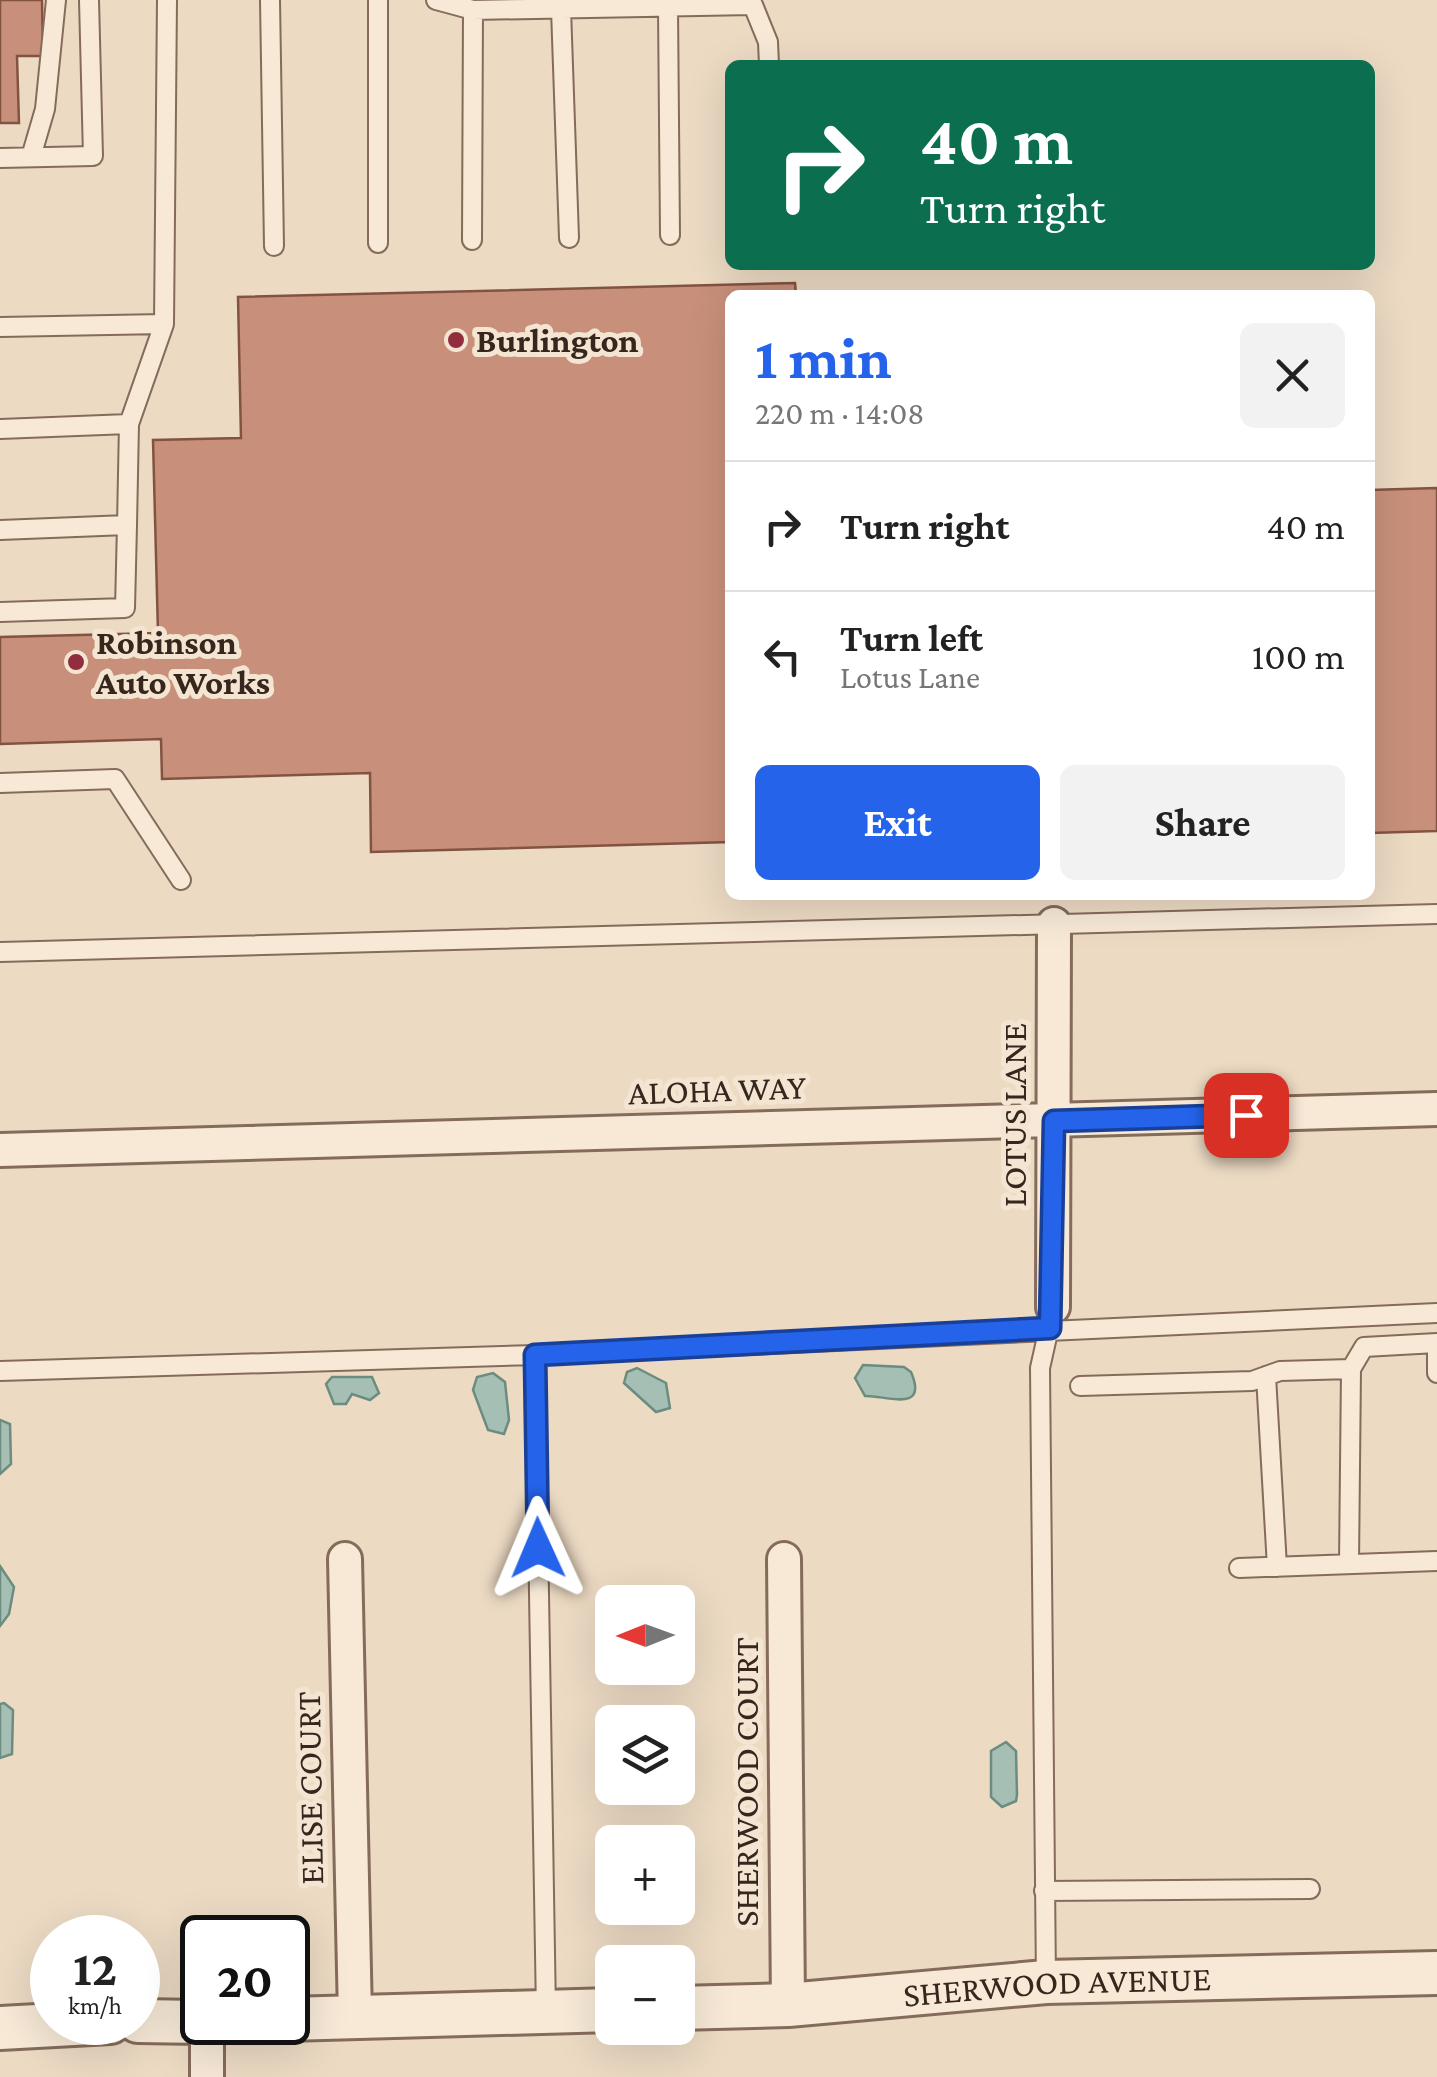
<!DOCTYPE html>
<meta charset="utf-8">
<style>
body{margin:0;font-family:"Crimson Pro",serif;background:#f2f2f2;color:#222;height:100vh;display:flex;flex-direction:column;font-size:38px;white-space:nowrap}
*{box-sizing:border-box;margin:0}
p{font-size:32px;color:#767676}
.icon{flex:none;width:55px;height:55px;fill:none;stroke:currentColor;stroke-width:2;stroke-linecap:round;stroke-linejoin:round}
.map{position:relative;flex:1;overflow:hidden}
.drawer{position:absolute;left:725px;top:290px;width:650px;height:610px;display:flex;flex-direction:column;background:#fff;border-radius:15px;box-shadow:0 10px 40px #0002}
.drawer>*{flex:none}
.banner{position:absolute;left:725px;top:60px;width:650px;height:210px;border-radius:15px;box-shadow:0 10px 40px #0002;background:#0b6e4f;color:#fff;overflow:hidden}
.needle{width:65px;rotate:269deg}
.tools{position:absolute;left:595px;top:1585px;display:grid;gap:20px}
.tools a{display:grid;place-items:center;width:100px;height:100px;border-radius:15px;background:#fff;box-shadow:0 10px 40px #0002;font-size:50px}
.speed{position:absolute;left:30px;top:1915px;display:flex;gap:20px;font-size:50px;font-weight:700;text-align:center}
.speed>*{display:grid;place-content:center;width:130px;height:130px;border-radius:50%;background:#fff;box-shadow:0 10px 40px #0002;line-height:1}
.speed small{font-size:25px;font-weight:400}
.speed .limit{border:5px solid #111;border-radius:15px;background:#fff;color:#111}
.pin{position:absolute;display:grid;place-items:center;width:85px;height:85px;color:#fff;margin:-42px;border-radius:20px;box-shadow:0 5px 15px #0006}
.me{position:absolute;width:110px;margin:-55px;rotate:359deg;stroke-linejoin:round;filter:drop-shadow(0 0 8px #0008)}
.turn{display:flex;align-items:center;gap:35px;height:210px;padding:0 30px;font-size:45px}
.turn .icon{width:130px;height:130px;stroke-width:2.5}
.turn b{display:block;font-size:70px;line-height:85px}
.round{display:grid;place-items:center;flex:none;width:105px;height:105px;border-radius:15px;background:#f2f2f2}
.overview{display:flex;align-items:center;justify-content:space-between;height:170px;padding:0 30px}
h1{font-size:60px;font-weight:700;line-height:75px;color:#2563eb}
.primary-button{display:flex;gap:20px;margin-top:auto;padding:20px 30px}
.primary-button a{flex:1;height:115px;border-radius:15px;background:#2563eb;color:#fff;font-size:40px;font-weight:700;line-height:115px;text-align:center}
.primary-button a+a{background:#f2f2f2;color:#222}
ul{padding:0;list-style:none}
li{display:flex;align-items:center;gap:30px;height:130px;padding:0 30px;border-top:2px solid #e0e0e0}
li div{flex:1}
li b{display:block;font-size:38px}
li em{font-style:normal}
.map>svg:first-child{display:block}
.water{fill:#a5bfb4;stroke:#6c8c80;stroke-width:2.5}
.building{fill:#c8907a;stroke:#835342;stroke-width:2.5}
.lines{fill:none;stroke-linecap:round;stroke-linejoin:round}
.service-casing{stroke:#856b5b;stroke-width:22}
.minor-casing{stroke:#856b5b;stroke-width:38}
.tertiary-casing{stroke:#856b5b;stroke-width:48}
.service{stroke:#f7e9d6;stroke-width:18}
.minor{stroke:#f7e9d6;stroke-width:32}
.tertiary{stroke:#f7e9d6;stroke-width:42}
.route-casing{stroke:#184099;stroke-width:25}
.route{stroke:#2563eb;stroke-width:18}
.poi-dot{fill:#912d3c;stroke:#f4e5d2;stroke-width:4}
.labels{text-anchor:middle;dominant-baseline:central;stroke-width:10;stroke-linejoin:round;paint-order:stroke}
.poi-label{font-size:35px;font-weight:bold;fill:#36261e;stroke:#f4e5d2;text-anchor:start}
.street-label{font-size:35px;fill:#36261e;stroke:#f4e5d2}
</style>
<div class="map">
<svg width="1437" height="2077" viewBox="0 0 1437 2077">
<rect width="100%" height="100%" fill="#ecdac3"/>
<!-- water -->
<path class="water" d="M863,1365L904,1367L911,1372C929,1414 885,1395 865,1396L855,1378Z
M637,1368L666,1383L670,1408L656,1412L624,1383L627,1372Z
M493,1373L505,1382L509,1420L504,1434L488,1430L473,1390L477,1377Z
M332,1377H372L379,1393L370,1400L352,1394L346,1404H334L326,1384Z
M0,1420L10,1424L11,1464L0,1474Z
M0,1566L14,1587L9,1614L0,1626Z
M4,1703L13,1710L12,1754L0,1758V1704Z
M1006,1742L1016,1751L1017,1795L1016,1801L1002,1807L991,1797V1751Z"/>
<!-- building -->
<path class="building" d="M0,0H42L43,56H17L19,123H0Z
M795,283L796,295H730V842L371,852L370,773L162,779L161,739L0,744V637L158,633L153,440L241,438L238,297Z
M1437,488V831L1370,833V490Z"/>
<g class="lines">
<!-- service casing -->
<g class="service-casing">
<path id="service" d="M270,0L274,246
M378,0V243
M436,0L473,10L753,5L768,42L769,65
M668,8L670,235
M561,9L569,238
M31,157L45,109L56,0
M0,158L93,156L89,0
M472,240L473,10
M0,327L164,324
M0,429L129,424
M0,530L127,525L129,424L164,324L167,0
M0,612L125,608L127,525
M0,783L115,779L181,880
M0,952L1437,914
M535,1355L546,2012
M0,1371L535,1355L1437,1313
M1266,1376L1277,1567
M1080,1386L1252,1381L1280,1371L1351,1369L1364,1347L1437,1343V1373
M1349,1564L1351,1369
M1239,1568L1437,1561
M1044,1891L1310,1889
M1046,1982L1040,1368L1051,1319"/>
</g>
<!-- minor casing -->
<g class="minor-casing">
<path id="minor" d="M0,1150L1437,1109
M1053,1307L1054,924
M345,1559L355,2016
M784,1559L788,2005
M207,2022V2077"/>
</g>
<!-- tertiary casing -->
<g class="tertiary-casing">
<g id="tertiary">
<path id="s1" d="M678,2008L788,2005L1046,1982L1437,1973"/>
<path d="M288,2019L612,2010"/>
<path d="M138,2021L202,2022"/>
<path d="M0,2028L110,2022"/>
</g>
</g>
<!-- service -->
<use href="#service" class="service"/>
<!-- minor -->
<use href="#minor" class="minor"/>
<!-- tertiary -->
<use href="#tertiary" class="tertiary"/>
</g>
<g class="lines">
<!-- route casing -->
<g class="route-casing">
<path id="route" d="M538,1548L535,1355L1050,1328L1054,1121L1246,1115"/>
</g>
<!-- route -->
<use href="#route" class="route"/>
</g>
<!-- markers -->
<g class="poi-dot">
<circle cx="456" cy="340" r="10"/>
<circle cx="76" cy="662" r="10"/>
</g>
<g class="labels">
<!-- poi labels -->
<g class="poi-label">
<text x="476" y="340">Burlington</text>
<text x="96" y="642">Robinson<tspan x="96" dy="40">Auto Works</tspan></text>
</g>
<!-- street labels -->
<g class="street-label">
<text transform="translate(717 1090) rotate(-2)">ALOHA WAY</text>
<text transform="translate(1014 1115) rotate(-90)">LOTUS LANE</text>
<text transform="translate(746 1782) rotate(-90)">SHERWOOD COURT</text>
<text transform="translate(310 1788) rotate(-91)">ELISE COURT</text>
<text stroke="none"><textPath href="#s1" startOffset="380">SHERWOOD AVENUE</textPath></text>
</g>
</g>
</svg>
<div class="tools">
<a><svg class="needle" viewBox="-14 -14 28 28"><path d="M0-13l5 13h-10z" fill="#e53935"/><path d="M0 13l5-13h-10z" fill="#767676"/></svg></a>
<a><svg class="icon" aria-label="layers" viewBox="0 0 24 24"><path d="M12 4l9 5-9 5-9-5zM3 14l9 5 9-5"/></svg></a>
<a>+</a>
<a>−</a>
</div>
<div class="speed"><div>12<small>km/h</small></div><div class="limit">20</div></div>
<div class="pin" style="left:1246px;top:1115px;background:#d93025"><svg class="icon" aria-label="arrive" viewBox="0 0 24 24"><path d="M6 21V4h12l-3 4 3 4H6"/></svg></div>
<svg class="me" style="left:538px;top:1548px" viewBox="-20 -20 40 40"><path d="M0-17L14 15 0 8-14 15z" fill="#2563eb" stroke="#fff" stroke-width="4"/></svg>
<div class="banner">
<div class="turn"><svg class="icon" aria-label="right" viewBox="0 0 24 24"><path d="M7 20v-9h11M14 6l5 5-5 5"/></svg><div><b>40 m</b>Turn right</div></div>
</div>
<section class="drawer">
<div class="overview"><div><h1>1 min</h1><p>220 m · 14:08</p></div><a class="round"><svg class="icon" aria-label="close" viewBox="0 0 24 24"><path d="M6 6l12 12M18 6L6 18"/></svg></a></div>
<ul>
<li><svg class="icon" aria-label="right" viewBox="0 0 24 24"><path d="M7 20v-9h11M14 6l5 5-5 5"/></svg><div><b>Turn right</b></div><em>40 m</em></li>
<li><svg class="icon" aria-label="left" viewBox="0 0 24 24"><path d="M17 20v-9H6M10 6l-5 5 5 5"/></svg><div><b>Turn left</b><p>Lotus Lane</p></div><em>100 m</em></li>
</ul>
<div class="primary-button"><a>Exit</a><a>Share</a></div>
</section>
</div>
